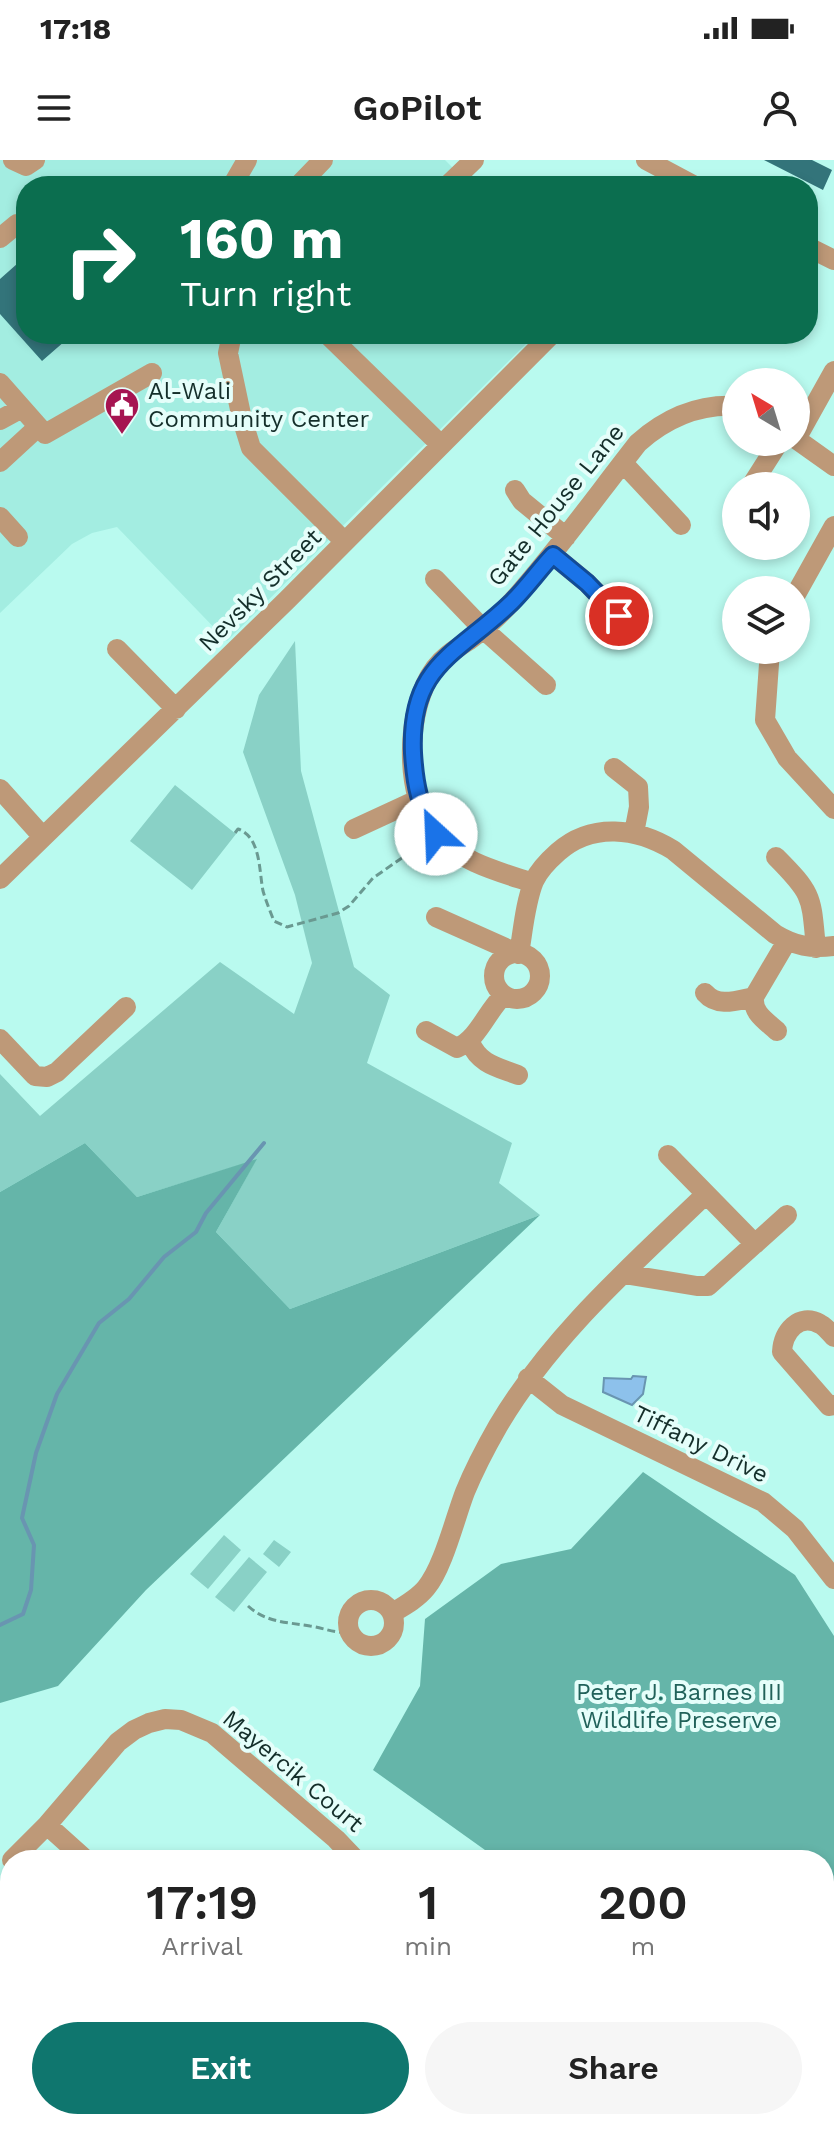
<!DOCTYPE html>
<style>
body{margin:0;font-family:"Work Sans",sans-serif;background:#f6f6f6;color:#222;height:100vh;display:flex;flex-direction:column;font-size:30px;white-space:nowrap}
*{box-sizing:border-box;margin:0}
p{font-size:26px;color:#767676}
.icon{flex:none;width:44px;height:44px;fill:none;stroke:currentColor;stroke-width:2;stroke-linecap:round;stroke-linejoin:round}
.map{position:relative;flex:1;overflow:hidden}
.details{position:absolute;left:0px;top:1690px;width:834px;height:280px;display:flex;flex-direction:column;background:#fff;border-radius:32px 32px 0 0;box-shadow:0 4px 12px #0003}
.details>*{flex:none}
.top-card{position:absolute;left:16px;top:16px;width:802px;height:168px;border-radius:32px;box-shadow:0 4px 12px #0003;background:#0b6e4f;color:#fff;overflow:hidden}
.needle{width:52px;rotate:322deg}
.controls{position:absolute;left:722px;top:208px;display:grid;gap:16px}
.controls a{display:grid;place-items:center;width:88px;height:88px;border-radius:50%;background:#fff;box-shadow:0 4px 12px #0003;font-size:40px}
.pin{position:absolute;display:grid;place-items:center;width:68px;height:68px;color:#fff;margin:-34px;border:4px solid #fff;border-radius:50%;box-shadow:0 2px 8px #0007}
.me{position:absolute;width:88px;margin:-44px;rotate:335deg;stroke-linejoin:round;filter:drop-shadow(0 0 6px #0008)}
.turn{display:flex;align-items:center;gap:28px;height:168px;padding:0 32px;font-size:36px}
.turn .icon{width:104px;height:104px;stroke-width:2.5}
.turn b{display:block;font-size:56px;line-height:68px}
.eta{display:flex;justify-content:space-evenly;align-items:center;height:136px;text-align:center}
.eta b{font-size:48px;font-weight:600;line-height:56px}
.button{display:flex;gap:16px;margin-top:auto;padding:16px 32px}
.button a{flex:1;height:92px;border-radius:48px;background:#0f766e;color:#fff;font-size:32px;font-weight:600;line-height:92px;text-align:center}
.button a+a{background:#f6f6f6;color:#222}
.status{display:flex;justify-content:space-between;align-items:center;height:56px;padding:0 40px;background:#fff;direction:ltr}
.status svg{height:22px;fill:currentColor}
header{display:flex;justify-content:space-between;align-items:center;height:104px;padding:0 32px;background:#fff;font-size:36px;font-weight:600}
.map>svg:first-child{display:block}
.built{fill:#a3ede1}
.green{fill:#89d1c6}
.forest{fill:#65b5a9}
.water{fill:#8dc1eb;stroke:#6995b1;stroke-width:2}
.lines{fill:none;stroke-linecap:round;stroke-linejoin:round}
.stream{stroke:#6995b1;stroke-width:4}
.building{fill:#33747a}
.path{stroke:#6a9991;stroke-width:3;stroke-dasharray:8 4;stroke-linecap:butt}
.minor{stroke:#be9978;stroke-width:20}
.route-casing{stroke:#114b97;stroke-width:20}
.route{stroke:#1a73e8;stroke-width:14}
.labels{text-anchor:middle;dominant-baseline:central;stroke-width:8;stroke-linejoin:round;paint-order:stroke}
.poi-label{font-size:24px;fill:#142e2a;stroke:#e5fefa;text-anchor:start}
.street-label{font-size:24px;fill:#142e2a;stroke:#e5fefa}
.park-label{font-size:24px;fill:#21625a;stroke:#e5fefa}
</style>
<div class="status"><b>17:18</b><svg viewBox="0 0 49 12"><path d="M0 12V9h3v3zM5 12V6h3v6zM10 12V3h3v9zM15 12V0h3v12zM26 1h20v11H26zM47 4h2v5h-2z"/></svg></div>
<header><svg class="icon" aria-label="menu" viewBox="0 0 24 24"><path d="M4 6h16M4 12h16M4 18h16"/></svg>GoPilot<svg class="icon" aria-label="person" viewBox="0 0 24 24"><circle cx="12" cy="8" r="4"/><path d="M4 21q1-7 8-7t8 7"/></svg></header>
<div class="map">
<svg width="834" height="1970" viewBox="0 0 834 1970">
<rect width="100%" height="100%" fill="#b9faef"/>
<!-- built -->
<path class="built" d="M0,0H445L471,26H26V174H536L227,481L117,367L92,373L72,384L0,453Z"/>
<!-- green -->
<path class="green" d="M295,481L301,611L354,807L390,835L367,903L512,983L499,1023L540,1055L290,1149L216,1072L256,1000L137,1037L85,983L0,1032V914L40,956L220,802L294,854L312,803L295,735L243,592L259,535Z
M175,625L236,674L192,730L130,681Z
M224,1375L241,1390L208,1429L190,1414Z
M274,1380L291,1392L279,1407L263,1394Z
M249,1397L267,1412L234,1452L215,1437Z"/>
<!-- forest -->
<path class="forest" d="M85,983L137,1037L257,999L216,1072L290,1149L540,1055L146,1430L58,1526L0,1543V1032Z
M643,1312L795,1415L834,1476V1732L824,1740V1700H487L485,1690L373,1610L420,1526L425,1459L501,1404L571,1389Z
M375,1960H501L493,1965L522,1970H383Z"/>
<!-- water -->
<path class="water" d="M633,1216L646,1217L643,1234L632,1245L603,1232L604,1218L631,1219Z"/>
<g class="lines">
<!-- stream -->
<path class="stream" d="M0,1465L23,1454L31,1430L34,1385L22,1358L36,1293L57,1234L99,1163L129,1139L164,1097L196,1072L206,1053L264,983"/>
</g>
<!-- building -->
<path class="building" d="M764,0H812L832,10L823,30Z
M26,96V174H73L42,201L0,154V119Z"/>
<g class="lines">
<!-- path -->
<path class="path" d="M235,673L238,669C261,677 259,711 263,731C266,741 270,751 274,761L287,767L338,753L349,746L373,718L422,684
M248,1446C267,1463 287,1462 310,1466C324,1468 336,1474 350,1472
M0,1856L10,1857
M556,1960L607,1970"/>
<!-- minor -->
<path class="minor" d="M13,0L26,6L35,0
M646,0L695,26
M232,26L247,0
M298,26L323,0
M447,26L474,0
M0,78L17,64
M808,87L834,100
M232,174L228,193L242,259L251,288L345,382
M327,174L441,285
M0,223L45,274L152,213
M0,260L22,248
M796,279L834,211
M796,279L834,306
M0,302L38,267
M623,303L681,365
M751,326L779,282
M515,330L522,341L566,377
M0,357L18,377
M553,395L587,423L619,456
M435,419L482,468L546,525
M796,434L834,366
M117,489L176,549
M770,490L765,560L787,598L834,649
M614,608L638,627L639,647L634,673
M0,629L43,677
M354,669L419,639
M776,697C814,735 811,737 816,788
M0,719L287,440L552,174
M533,723C500,712 460,702 436,675C403,636 405,548 435,508C444,496 456,489 468,481C485,469 503,452 517,436C560,387 598,334 638,283C666,258 698,244 736,246
M436,757L519,794C523,771 525,743 534,721C539,710 549,700 558,692C592,662 637,668 673,690L775,774C795,786 811,789 834,786
M494 816a23 23 0 1 1 46 0a23 23 0 1 1-46 0Z
M705,833C718,848 738,840 754,837
M426,871L457,888C479,878 486,852 504,835
M777,871C766,861 752,853 754,837L787,781
M0,879L35,916L47,917L57,912L126,847
M470,882C479,904 497,907 518,915
M668,995L755,1084
M624,1114L697,1126H708L787,1055
M834,1177C830,1173 825,1166 820,1164C799,1152 783,1172 782,1192L829,1246L834,1245
M528,1218L562,1245L763,1342L795,1369L834,1419
M348 1463a23 23 0 1 1 46 0a23 23 0 1 1-46 0Z
M392,1453C404,1446 417,1439 426,1428C443,1408 455,1358 465,1332C474,1310 486,1287 498,1266C551,1176 630,1107 705,1035
M12,1700L47,1665
M86,1700L47,1665L118,1582L134,1570L149,1563L165,1559L181,1560L212,1573L336,1679L356,1700"/>
</g>
<g class="lines">
<!-- route casing -->
<g class="route-casing">
<path id="route" d="M436,674C419,646 415,625 413,593C409,504 457,495 512,442C527,427 539,410 553,395L587,423L619,456"/>
</g>
<!-- route -->
<use href="#route" class="route"/>
</g>
<!-- icons -->
<defs>
<g id="civic-pin" transform="scale(1.8)"><path d="M0 17L-7.5 6A9.5 9.5 0 1 1 7.5 6Z" fill="#a61451" stroke="#e5fefa"/><path d="M-.6-6.5H3V-4.5H.6V-3L4-1V1h2V6H-6V1h2V-1L-.6-3ZM-1.2 2.5V6h2.4V2.5Z" fill="#fff"/></g>
</defs>
<g fill-rule="evenodd">
<use href="#civic-pin" x="122" y="245"/>
</g>
<g class="labels">
<!-- poi labels -->
<g class="poi-label">
<text x="148" y="231">Al-Wali<tspan x="148" dy="28">Community Center</tspan></text>
</g>
<!-- street labels -->
<g class="street-label">
<text transform="translate(556 345) rotate(-51)">Gate House Lane</text>
<text transform="translate(260 430) rotate(-45)">Nevsky Street</text>
<text transform="translate(701 1284) rotate(26)">Tiffany Drive</text>
<text transform="translate(293 1611) rotate(40)">Mayercik Court</text>
</g>
<!-- park labels -->
<g class="park-label">
<text x="679" y="1532">Peter J. Barnes III<tspan x="679" dy="28">Wildlife Preserve</tspan></text>
</g>
</g>
</svg>
<div class="controls">
<a><svg class="needle" viewBox="-14 -14 28 28"><path d="M0-13l5 13h-10z" fill="#e53935"/><path d="M0 13l5-13h-10z" fill="#767676"/></svg></a>
<a><svg class="icon" aria-label="sound" viewBox="0 0 24 24"><path d="M4 9h4l5-4v14l-5-4H4zM17 9q2 3 0 6"/></svg></a>
<a><svg class="icon" aria-label="layers" viewBox="0 0 24 24"><path d="M12 4l9 5-9 5-9-5zM3 14l9 5 9-5"/></svg></a>
</div>
<div class="pin" style="left:619px;top:456px;background:#d93025"><svg class="icon" aria-label="arrive" viewBox="0 0 24 24"><path d="M6 21V4h12l-3 4 3 4H6"/></svg></div>
<svg class="me" style="left:436px;top:674px" viewBox="-20 -20 40 40"><circle r="19" fill="#fff"/><path d="M0-13L10 11 0 6-10 11z" fill="#1a73e8"/></svg>
<div class="top-card">
<div class="turn"><svg class="icon" aria-label="right" viewBox="0 0 24 24"><path d="M7 20v-9h11M14 6l5 5-5 5"/></svg><div><b>160 m</b>Turn right</div></div>
</div>
<section class="details">
<div class="eta">
<div><b>17:19</b><p>Arrival</p></div>
<div><b>1</b><p>min</p></div>
<div><b>200</b><p>m</p></div>
</div>
<div class="button"><a>Exit</a><a>Share</a></div>
</section>
</div>
